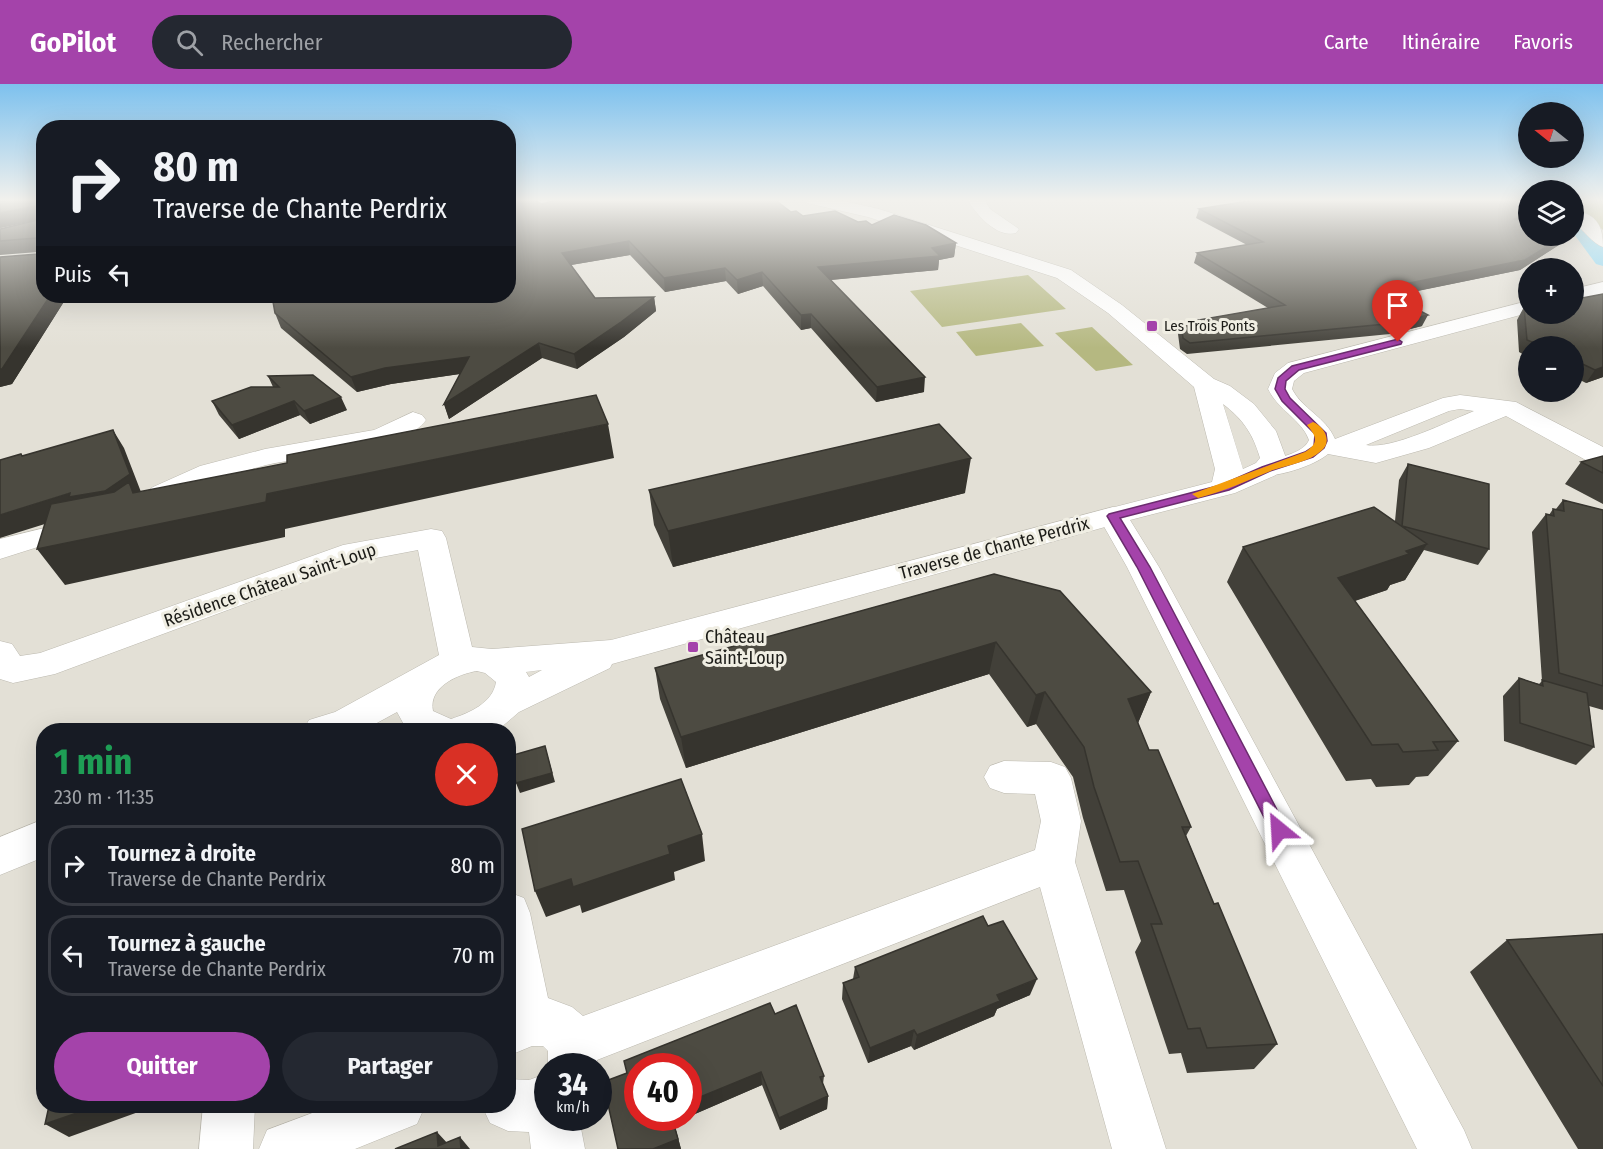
<!DOCTYPE html>
<html lang="fr">
<meta charset="utf-8">
<style>
body{margin:0;font-family:"Fira Sans Condensed",sans-serif;background:#242831;color:#f1f3f6;height:100vh;display:flex;flex-direction:column;font-size:22px;white-space:nowrap}
*{box-sizing:border-box;margin:0}
p{font-size:20px;color:#9ea1a6}
.icon{flex:none;width:33px;height:33px;fill:none;stroke:currentColor;stroke-width:2;stroke-linecap:round;stroke-linejoin:round}
.map{position:relative;flex:1;overflow:hidden}
.sheet{position:absolute;left:36px;top:639px;width:480px;height:390px;display:flex;flex-direction:column;background:#171b24;border-radius:24px;box-shadow:0 6px 24px #0002}
.sheet>*{flex:none}
.hud{position:absolute;left:36px;top:36px;width:480px;height:183px;border-radius:24px;box-shadow:0 6px 24px #0002;background:#171b24;color:#f1f3f6;overflow:hidden}
.needle{width:39px;rotate:288deg}
.tools{position:absolute;left:1518px;top:18px;display:grid;gap:12px}
.tools a{display:grid;place-items:center;width:66px;height:66px;border-radius:50%;background:#171b24;box-shadow:0 6px 24px #0002;font-size:30px}
.speed{position:absolute;left:534px;top:969px;display:flex;gap:12px;font-size:30px;font-weight:700;text-align:center}
.speed>*{display:grid;place-content:center;width:78px;height:78px;border-radius:50%;background:#171b24;box-shadow:0 6px 24px #0002;line-height:1}
.speed small{font-size:15px;font-weight:400}
.speed .limit{border:9px solid #d22;background:#fff;color:#111}
.pin{position:absolute;display:grid;place-items:center;width:51px;height:51px;color:#fff;margin:-62px -26px;border-radius:50% 50% 50% 0;rotate:-45deg;box-shadow:0 0 6px #0007}
.pin .icon{rotate:45deg}
.me{position:absolute;width:66px;margin:-33px;rotate:333deg;stroke-linejoin:round;filter:drop-shadow(0 0 4px #0008)}
.turn{display:flex;align-items:center;gap:21px;height:126px;padding:0 18px;font-size:27px}
.turn .icon{width:78px;height:78px;stroke-width:2.5}
.turn b{display:block;font-size:42px;line-height:51px}
.then{display:flex;align-items:center;height:57px;padding:0 18px;background:#0003;gap:12px;font-size:22px}
.round{display:grid;place-items:center;flex:none;width:63px;height:63px;border-radius:32px;background:#242831}
.summary{display:flex;align-items:center;justify-content:space-between;height:102px;padding:0 18px}
h1{font-size:36px;font-weight:700;line-height:45px;color:#1e9e55}
.button{display:flex;gap:12px;margin-top:auto;padding:12px 18px}
.button a{flex:1;height:69px;border-radius:36px;background:#a443aa;color:#fff;font-size:24px;font-weight:700;line-height:69px;text-align:center}
.button a+a{background:#242831;color:#f1f3f6}
ul{padding:0;list-style:none}
li{display:flex;align-items:center;gap:18px;height:81px;margin:0 12px 9px;padding:0 6px;border:3px solid #363941;border-radius:24px}
li div{flex:1}
li b{display:block;font-size:22px}
li em{font-style:normal}
header{display:flex;align-items:center;gap:36px;box-sizing:border-box;height:84px;padding:0 30px;background:#a443aa;color:#fff}
header strong{font-size:28px}
nav{display:flex;gap:33px;margin-inline-start:auto;font-size:21px}
.search{width:420px;height:54px;background:#242831;display:flex;align-items:center;gap:15px;box-sizing:border-box;padding:0 21px;border-radius:33px;color:#9ea1a6;font-size:22px}
.map>svg:first-child{display:block}
.green{fill:#b5b881}
.lines{fill:none;stroke-linecap:round;stroke-linejoin:round}
.canal{fill:#7ed4f6;fill-rule:evenodd}
.minor-casing{stroke:#bcb9af;stroke-width:1}
.tertiary-casing{stroke:#bcb9af;stroke-width:1}
.minor{fill:#fff;fill-rule:evenodd}
.tertiary{fill:#fff;fill-rule:evenodd}
.wall{fill:#424039}
.shaded-wall{fill:#36342e}
.building{fill:#4d4b42;stroke:#36342e;stroke-width:1.5}
.route{fill:#a443aa;stroke:#6b2c6e;stroke-width:1.5}
.slow{fill:#f59e0b}
.poi-dot{fill:#a443aa;stroke:#f0eee3;stroke-width:2}
.labels{text-anchor:middle;dominant-baseline:central;stroke-width:6;stroke-linejoin:round;paint-order:stroke}
.far-poi-label{font-size:15px;fill:#1c1c18;stroke:#f0eee3;text-anchor:start}
.street-label{font-size:18px;fill:#1c1c18;stroke:#f0eee3}
.poi-label{font-size:18px;fill:#1c1c18;stroke:#f0eee3;text-anchor:start}
</style>
<header>
<strong>GoPilot</strong>
<div class="search"><svg class="icon" aria-label="search" viewBox="0 0 24 24"><circle cx="10" cy="10" r="6"/><path d="M15 15l6 6"/></svg>Rechercher</div>
<nav><a>Carte</a><a>Itinéraire</a><a>Favoris</a></nav>
</header>
<div class="map">
<svg width="1603" height="1065" viewBox="0 0 1603 1065">
<rect width="100%" height="100%" fill="#e3e0d6"/>
<!-- green -->
<path class="green" d="M1574,115H1603V146L1574,120Z
M1028,191L1066,225L942,243L910,207Z
M1021,239L1044,262L976,272L956,248Z
M1092,243L1133,281L1096,287L1055,249Z"/>
<g class="lines">
<!-- canal -->
<path class="canal" d="M1574,135L1586,140L1603,162V182L1596,180L1574,150Z"/>
<!-- minor casing -->
<g class="minor-casing">
<path id="minor" d="M967,115H984L990,125L1019,145L1016,149C996,154 976,130 967,115Z
M1574,126C1597,131 1603,141 1603,163C1593,160 1583,145 1574,139Z
M1603,198V210L1574,217V205Z
M1528,217V229L1304,289L1294,297L1292,305C1302,325 1326,333 1335,355L1443,314L1460,311L1516,318L1603,363V382L1593,380L1506,332L1429,364L1376,379L1328,370C1314,382 1274,395 1256,391L1252,385L1256,379C1271,375 1303,371 1309,356C1302,336 1278,326 1268,305L1275,289L1288,279ZM1460,325L1474,327C1449,337 1392,366 1366,361L1449,327Z
M413,328L422,331L426,336C404,368 304,372 266,381C236,389 208,399 180,412C172,416 165,423 157,426C150,428 145,427 139,425L135,419L139,413L153,403L200,382L265,365L374,346Z
M1113,423L1123,426L1128,432L1123,438L612,580L610,584L519,628L498,646H407L397,628L364,646H303L309,636L335,628L439,571L418,466L360,477L55,590L13,599L0,595V557L12,560L20,572L40,569L343,461L431,445L442,447L446,454L472,563L492,565L611,556ZM542,586L529,593L526,588ZM477,587L485,589L496,598C493,619 469,629 451,635L433,627C428,603 458,590 477,587Z
M85,434L95,436L100,443L95,450L41,462L0,475V455Z
M1004,677L1051,678L1065,683L1071,694L1081,737L1075,778L1166,1065H1112L1040,803L597,976L596,982H548V967L543,962H532L508,972V808L524,814L530,829L548,914L572,923L583,932L1035,766L1041,737L1035,710L1004,709L990,704L984,693L990,682Z
M44,735V773L0,791V753Z
M548,989V1034H579L585,1065H531L529,1048L508,1047L490,1039L482,1022H508V995L529,996Z
M203,1022H255L253,1065H199Z
M331,1022H425L417,1040L355,1065H259L267,1046Z"/>
</g>
<!-- tertiary casing -->
<g class="tertiary-casing">
<path id="tertiary" d="M805,115H835L879,125L1071,186L1122,221L1214,295L1230,302L1254,320L1276,347L1286,374L1276,391L1235,409L1130,436L1159,483L1464,1046L1472,1065H1417L1127,483L1098,432L1103,426L1212,398L1215,385L1194,303L1108,229L1057,194L868,133L807,119ZM1223,320C1243,335 1253,350 1260,374L1256,379L1243,385Z"/>
</g>
<!-- minor -->
<use href="#minor" class="minor"/>
<!-- tertiary -->
<use href="#tertiary" class="tertiary"/>
</g>
<!-- wall -->
<path class="wall" d="M0,115H44V212H100L65,216L12,300L0,303V173L38,170V168L0,171V145L38,136L0,144Z
M542,120L791,128L803,132L858,138L956,159L954,173L939,176L938,186L831,196L924,308L876,318L811,244L801,246L763,202L738,210L726,197L665,208L630,171L571,181L595,214L654,213L656,227L624,253L577,285L542,274L449,335L444,320L460,290L391,300L357,308L281,244L275,229Z
M1199,125L1528,134L1523,137L1528,152H1567L1562,159L1520,186L1392,212L1422,242L1390,250L1187,270L1180,265L1178,250L1181,239L1268,224L1194,179L1197,169L1247,161L1196,134Z
M1574,210L1582,214L1603,210V293L1586,299L1574,293V262H1528V273L1519,268L1517,236L1524,223L1528,222V230H1574Z
M268,292L347,326L310,340L300,331L239,355L219,331L212,317L273,303Z
M1603,372V420L1565,400L1581,378Z
M1408,380L1489,465L1478,481L1424,466L1405,496L1390,501L1387,506L1355,517L1458,657L1428,692L1416,693L1409,701L1376,703L1371,695L1346,697L1227,498L1243,463L1395,437L1399,396Z
M649,406L965,409L673,483L654,441Z
M1563,416L1603,426V626L1589,622L1594,663L1576,681L1504,657L1503,612L1519,594L1539,600L1542,597L1532,448L1546,430L1549,431L1553,425H1556Z
M994,490L1151,608L1138,639L1149,666L1191,743L1186,752L1214,820L1277,960L1254,985L1187,989L1181,969L1169,970L1135,868L1141,857L1124,806L1106,807L1083,734L1073,693L1036,640L1027,643L989,590L686,684L660,615L655,584Z
M988,842L1030,911L997,925L994,932L914,966L911,962L868,979L842,915L843,899L853,895L855,883Z
M1603,850V1065H1578L1470,888L1507,856Z
M770,919L775,930L796,921L824,992L823,1000L828,1012L827,1025L780,1046L762,1001L688,1033V982H638V1034H686L674,1039L681,1065H618L603,998L627,989L624,977Z"/>
<!-- shaded-wall -->
<path class="shaded-wall" d="M0,115H12L0,119Z
M36,122L44,135L0,144V129Z
M1528,127V134L1509,145L1515,135Z
M1564,152H1567L1562,159L1520,186L1374,216L1379,205Z
M629,157L630,171L565,182L562,169Z
M956,159L954,173L939,176L938,186L818,197V183Z
M725,184L726,197L665,208L664,194Z
M762,188L763,202L738,210L737,196Z
M50,212H100L65,216L12,300L0,303V285Z
M654,213L656,227L624,253L577,285L574,270Z
M811,230V244L801,246V231Z
M1428,231L1422,242L1390,250L1396,239Z
M539,259L542,274L449,335L444,320Z
M469,273L473,288L391,300L357,308L351,293L385,284Z
M1603,283V293L1586,299L1595,286Z
M925,293L924,308L876,318L877,303Z
M341,313L347,326L310,340L304,327Z
M294,317L300,331L239,355L232,341Z
M608,340L614,374L285,445V453L65,501L37,465L80,429L0,454V431L70,409L113,346L124,364L141,408L267,410Z
M971,374L965,409L673,483L668,447Z
M1427,460L1405,496L1390,501L1387,506L1318,529L1338,494L1406,467Z
M996,558L989,590L686,684L681,653Z
M1045,608L1036,640L1027,643L1036,611Z
M1151,608L1138,639L1128,615Z
M545,662L555,698L520,709L516,699Z
M702,750L705,777L674,788L675,796L582,829L580,821L546,833L535,807Z
M1037,895L1030,911L997,925L994,932L914,966L917,951L997,911Z
M914,946L911,962L868,979L870,964Z
M761,988L762,1001L688,1033V1018Z
M828,1012L827,1025L780,1046L779,1034Z
M97,1022H155L69,1053L45,1040Z
M672,1034H686L674,1039L681,1065H653Z
M437,1048L449,1061L438,1062Z
M460,1053L470,1065H461Z"/>
<!-- building -->
<path class="building" d="M12,115H44V212H50L2,285H0V173L38,170V157L36,154L0,157V145L38,136L39,124L36,122L0,129V118Z
M508,115H531L542,120L560,115H774L791,128L796,127L803,132L835,127L858,138L866,137L872,141L894,131L926,141L956,159L932,164L940,172L818,183L925,293L877,303L811,230L801,231L762,188L737,196L725,184L664,194L629,157L562,169L595,214L654,213L621,238L574,270L539,259L444,320L469,273L385,284L351,293L275,229L272,212H508Z
M1261,115H1528V127L1515,135L1528,139V152H1564L1525,176L1379,205L1428,231L1396,239L1190,259L1183,254L1181,239L1285,221L1197,169L1263,158L1199,125Z
M1574,210L1582,214L1603,210V283L1595,286L1574,276V262H1542L1527,256L1524,223L1528,222V230H1574Z
M313,291L341,313L304,327L294,317L232,341L212,317L251,303H279L268,292Z
M596,311L608,340L267,410L266,418L37,465L51,420L114,408L129,398L133,409L287,379V371Z
M939,340L971,374L668,447L649,406Z
M113,346L130,390L105,407L69,413L70,409L0,431V376L21,370L22,372Z
M1603,372V389L1581,378Z
M1408,380L1489,400V465L1402,442Z
M1563,416L1603,426V602L1559,589L1546,430L1554,432L1553,425L1564,427Z
M1374,423L1427,460L1406,467L1409,470L1338,494L1458,657L1433,658L1438,666L1403,668L1398,660L1372,661L1243,463Z
M994,490L1060,507L1151,608L1128,615L1149,666H1158L1191,743H1182L1214,820L1218,819L1277,960L1207,964L1200,944L1188,945L1151,840H1162L1138,777L1120,778L1094,703L1084,663L1045,608L1036,611L996,558L681,653L655,584Z
M1519,594L1543,602L1542,596L1587,609L1594,663L1520,639Z
M545,662L552,689L516,699L510,672Z
M681,695L702,750L668,762L670,770L573,803L571,795L535,807L522,745Z
M983,832L988,842L1003,837L1037,895L997,911L1000,917L917,951L914,946L870,964L843,899L859,893L855,883Z
M1603,850V1002L1507,856Z
M770,919L775,930L796,921L824,992L820,993L828,1012L779,1034L761,988L688,1018V982H638V1034H672L678,1055L653,1065H618L603,998L627,989L624,977Z
M49,1022H97L45,1040Z
M437,1048L438,1062L460,1053L461,1065H395Z"/>
<!-- sky -->
<linearGradient id="sky" x2="0" y2="1"><stop stop-color="#7dc1ee"/><stop offset="0.44" stop-color="#f2f1ed"/><stop offset="1" stop-color="#f2f1ed" stop-opacity="0"/></linearGradient>
<rect width="1603" height="264" fill="url(#sky)"/>
<!-- route -->
<path class="route" d="M1398,255L1402,258L1401,260L1299,286L1286,297L1285,305L1290,314L1326,349L1327,357L1324,364L1313,373L1270,387L1229,406L1120,434L1150,483L1285,741L1287,746L1285,751L1279,753L1273,751L1137,483L1107,432L1109,430L1221,401L1262,383L1305,368L1314,362L1315,350L1282,317L1275,305L1278,294L1292,282Z"/>
<!-- slow -->
<path class="slow" d="M1313,338C1324,342 1333,358 1321,367C1309,378 1288,381 1273,386C1248,396 1225,407 1198,414L1192,410L1305,368C1319,359 1317,353 1307,341Z"/>
<!-- markers -->
<g class="poi-dot">
<rect x="1146" y="236" width="12" height="12" rx="3"/>
<rect x="687" y="557" width="12" height="12" rx="3"/>
</g>
<g class="labels">
<!-- far-poi labels -->
<g class="far-poi-label">
<text x="1164" y="242">Les Trois Ponts</text>
</g>
<!-- street labels -->
<g class="street-label">
<text transform="translate(994 464) rotate(-15)">Traverse de Chante Perdrix</text>
<text transform="translate(270 501) rotate(-19)">Résidence Château Saint-Loup</text>
</g>
<!-- poi labels -->
<g class="poi-label">
<text x="705" y="553">Château<tspan x="705" dy="21">Saint-Loup</tspan></text>
</g>
</g>
</svg>
<div class="tools">
<a><svg class="needle" viewBox="-14 -14 28 28"><path d="M0-13l5 13h-10z" fill="#e53935"/><path d="M0 13l5-13h-10z" fill="#9ea1a6"/></svg></a>
<a><svg class="icon" aria-label="layers" viewBox="0 0 24 24"><path d="M12 4l9 5-9 5-9-5zM3 14l9 5 9-5"/></svg></a>
<a>+</a>
<a>−</a>
</div>
<div class="speed"><div>34<small>km/h</small></div><div class="limit">40</div></div>
<div class="pin" style="left:1398px;top:258px;background:#d93025"><svg class="icon" aria-label="arrive" viewBox="0 0 24 24"><path d="M6 21V4h12l-3 4 3 4H6"/></svg></div>
<svg class="me" style="left:1279px;top:746px" viewBox="-20 -20 40 40"><path d="M0-17L14 15 0 8-14 15z" fill="#a443aa" stroke="#fff" stroke-width="4"/></svg>
<div class="hud">
<div class="turn"><svg class="icon" aria-label="right" viewBox="0 0 24 24"><path d="M7 20v-9h11M14 6l5 5-5 5"/></svg><div><b>80 m</b>Traverse de Chante Perdrix</div></div>
<div class="then">Puis<svg class="icon" aria-label="left" viewBox="0 0 24 24"><path d="M17 20v-9H6M10 6l-5 5 5 5"/></svg></div>
</div>
<section class="sheet">
<div class="summary"><div><h1>1 min</h1><p>230 m · 11:35</p></div><a class="round" style="background:#d93025;color:#fff"><svg class="icon" aria-label="close" viewBox="0 0 24 24"><path d="M6 6l12 12M18 6L6 18"/></svg></a></div>
<ul>
<li><svg class="icon" aria-label="right" viewBox="0 0 24 24"><path d="M7 20v-9h11M14 6l5 5-5 5"/></svg><div><b>Tournez à droite</b><p>Traverse de Chante Perdrix</p></div><em>80 m</em></li>
<li><svg class="icon" aria-label="left" viewBox="0 0 24 24"><path d="M17 20v-9H6M10 6l-5 5 5 5"/></svg><div><b>Tournez à gauche</b><p>Traverse de Chante Perdrix</p></div><em>70 m</em></li>
</ul>
<div class="button"><a>Quitter</a><a>Partager</a></div>
</section>
</div>
